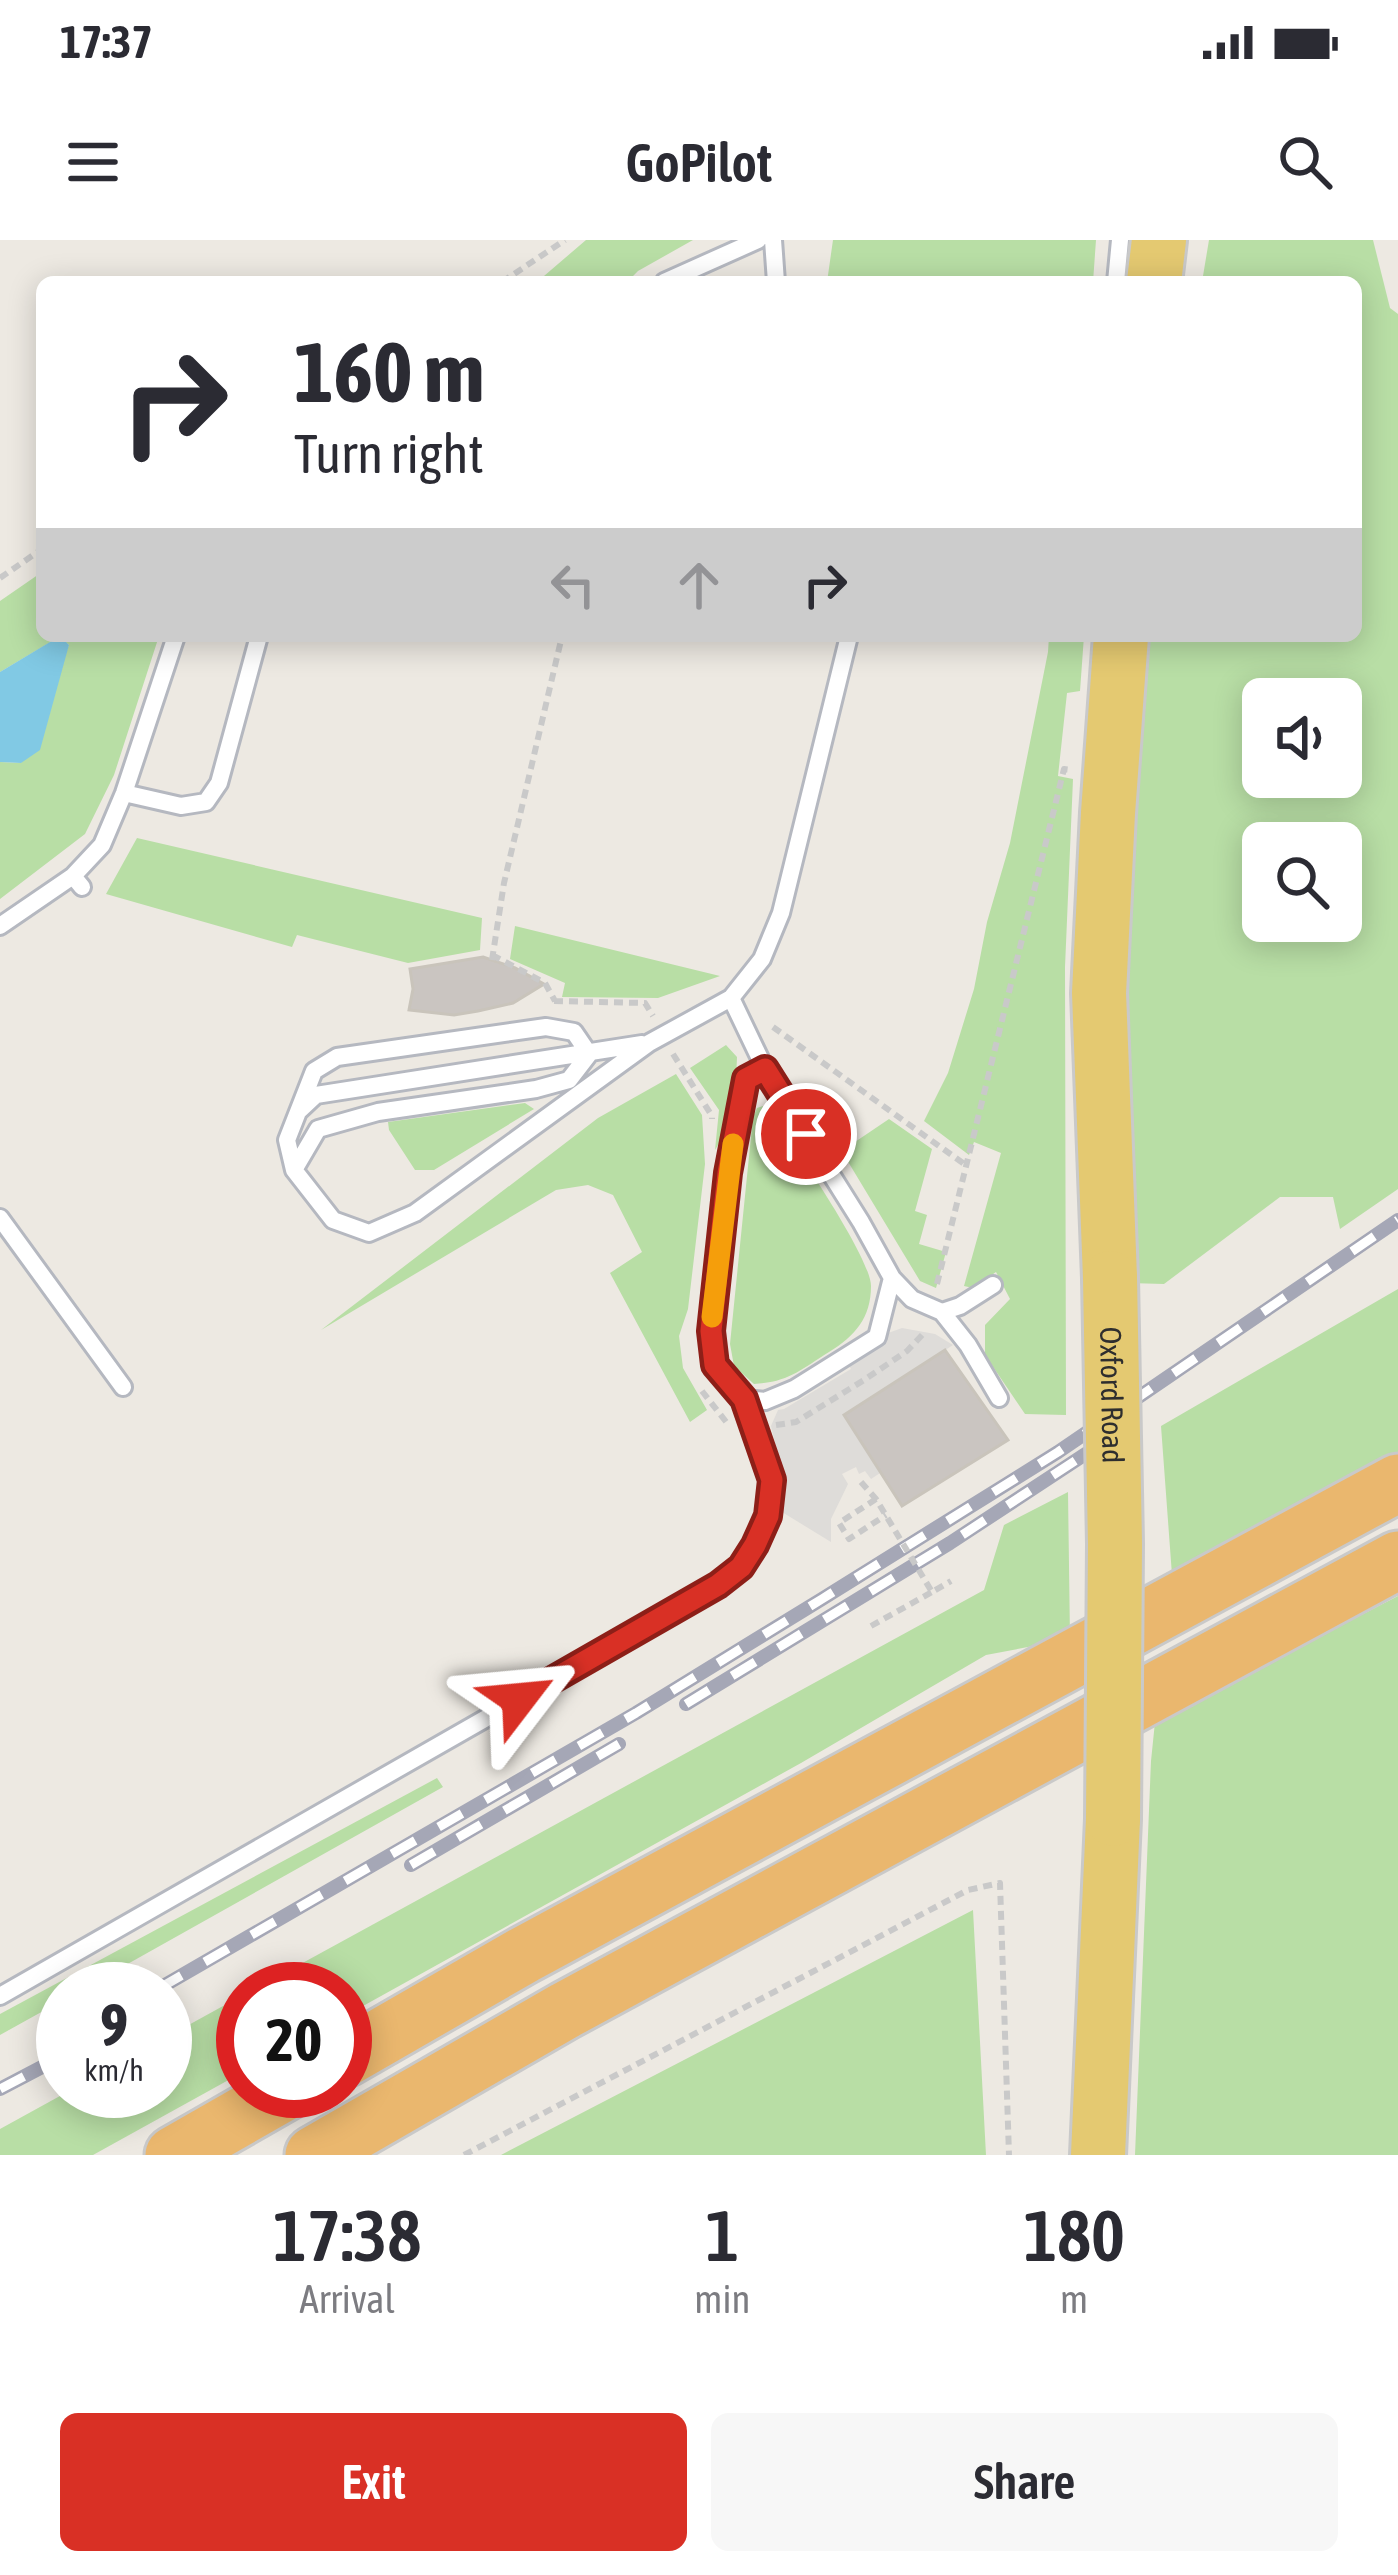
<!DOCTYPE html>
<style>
body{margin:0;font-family:"Asap Condensed",sans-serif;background:#f7f7f7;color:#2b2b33;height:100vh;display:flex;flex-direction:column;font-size:45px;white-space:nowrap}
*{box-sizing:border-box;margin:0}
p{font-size:39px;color:#7c7c81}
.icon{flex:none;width:66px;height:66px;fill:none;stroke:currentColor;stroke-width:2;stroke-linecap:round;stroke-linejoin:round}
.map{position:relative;height:1915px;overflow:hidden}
.details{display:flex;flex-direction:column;background:#fff;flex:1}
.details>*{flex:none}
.guide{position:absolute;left:36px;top:36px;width:1326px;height:366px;border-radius:18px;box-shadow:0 6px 30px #0003;background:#fff;color:#2b2b33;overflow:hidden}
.tools{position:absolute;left:1242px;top:438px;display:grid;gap:24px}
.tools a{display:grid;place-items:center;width:120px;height:120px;border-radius:18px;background:#fff;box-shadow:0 6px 30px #0003;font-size:60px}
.speed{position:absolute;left:36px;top:1722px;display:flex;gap:24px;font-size:60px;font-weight:700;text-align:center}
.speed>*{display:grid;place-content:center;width:156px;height:156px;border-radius:50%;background:#fff;box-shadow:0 6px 30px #0003;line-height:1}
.speed small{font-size:30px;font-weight:400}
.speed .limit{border:18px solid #d22;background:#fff;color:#111}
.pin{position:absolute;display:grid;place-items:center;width:102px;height:102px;color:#fff;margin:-51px;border:6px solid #fff;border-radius:50%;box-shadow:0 3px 12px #0007}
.me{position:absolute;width:132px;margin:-66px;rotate:61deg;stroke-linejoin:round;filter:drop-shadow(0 0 9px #0008)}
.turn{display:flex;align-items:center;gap:42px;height:252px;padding:0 60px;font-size:54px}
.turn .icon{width:156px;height:156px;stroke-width:2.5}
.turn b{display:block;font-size:84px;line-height:102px}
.lanes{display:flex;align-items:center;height:114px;padding:0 60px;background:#0003;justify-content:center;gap:60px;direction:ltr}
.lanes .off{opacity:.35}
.eta{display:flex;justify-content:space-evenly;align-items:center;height:204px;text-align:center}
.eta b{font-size:72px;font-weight:600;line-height:84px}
.cta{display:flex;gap:24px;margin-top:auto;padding:24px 60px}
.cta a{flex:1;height:138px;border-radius:18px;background:#d93025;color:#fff;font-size:48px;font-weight:600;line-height:138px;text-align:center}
.cta a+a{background:#f7f7f7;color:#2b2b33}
.status{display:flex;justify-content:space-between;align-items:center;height:84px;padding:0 60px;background:#fff;direction:ltr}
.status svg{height:33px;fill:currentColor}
header{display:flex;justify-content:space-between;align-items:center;height:156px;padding:0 60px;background:#fff;font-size:54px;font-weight:600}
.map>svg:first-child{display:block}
.green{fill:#b8dea5;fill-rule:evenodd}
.plaza{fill:#dedcd9}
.water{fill:#81c9e4}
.building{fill:#cac5c1;stroke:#c9c4bb;stroke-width:3}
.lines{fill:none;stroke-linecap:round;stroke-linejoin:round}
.service-casing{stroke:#b5b8c0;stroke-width:22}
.primary-casing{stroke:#c9c9c9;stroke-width:60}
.trunk-casing{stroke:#c9c9c9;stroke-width:63}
.path{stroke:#c9c9c9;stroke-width:6;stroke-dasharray:9 6;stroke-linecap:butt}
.service{stroke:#fff;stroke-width:16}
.primary{stroke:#e4c971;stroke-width:54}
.trunk{stroke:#eab76e;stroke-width:57}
.rail-casing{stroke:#a5a7b6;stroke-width:14}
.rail{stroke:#fff;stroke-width:9;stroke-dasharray:27;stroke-linecap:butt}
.primary-bridge-casing{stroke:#c9c9c9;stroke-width:60;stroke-linecap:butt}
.path-bridge{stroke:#c9c9c9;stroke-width:6;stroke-dasharray:9 6;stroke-linecap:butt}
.primary-bridge{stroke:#e4c971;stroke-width:54}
.route-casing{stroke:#8d1f18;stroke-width:30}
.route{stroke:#d93025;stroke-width:21}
.slow{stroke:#f59e0b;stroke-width:21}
.labels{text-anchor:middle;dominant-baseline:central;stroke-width:9;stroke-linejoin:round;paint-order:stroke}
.street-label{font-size:30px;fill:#2e2e2e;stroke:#fff}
</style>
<div class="status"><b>17:37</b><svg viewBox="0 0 49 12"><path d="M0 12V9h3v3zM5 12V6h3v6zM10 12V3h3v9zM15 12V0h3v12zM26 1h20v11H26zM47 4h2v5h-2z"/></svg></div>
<header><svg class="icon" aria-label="menu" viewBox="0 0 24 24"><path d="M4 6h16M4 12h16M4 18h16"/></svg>GoPilot<svg class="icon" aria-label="search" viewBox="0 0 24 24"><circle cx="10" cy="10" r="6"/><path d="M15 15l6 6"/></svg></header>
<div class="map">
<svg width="1398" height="1915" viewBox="0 0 1398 1915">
<rect width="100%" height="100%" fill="#ede9e2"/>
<!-- green -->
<path class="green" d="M586,0H693L638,31L627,42H537Z
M833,0H1096L1093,42H827Z
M1209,0H1373L1390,68L1398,74V949L1340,989L1333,957H1280L1164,1044L1129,1043L1121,778L1145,396H1356V42H1202ZM1263,459H1341V537H1263ZM1263,603H1341V681H1263Z
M42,332V396H159L114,535L85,594L0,659V522L21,523L69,405L59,397L0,432V361Z
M1049,396H1084L1080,451L1067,453L1058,536L1073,539L1065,727L1066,1175L1025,1174L985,1115V1085L1010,1059L996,1032L973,1048L964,1046L1001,913L974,902L969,915L924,881L948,833L974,749L987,682L1010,603L1048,412Z
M137,598L482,678L480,710L408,723L297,695L292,707L106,654Z
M515,686L720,736L658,758L562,757L565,743L510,719Z
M726,805L737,817C736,847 732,886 715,910L719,870L690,828Z
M676,834L702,875L705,924L688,1069L679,1096L683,1128L707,1170L690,1182L610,1033L642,1012L613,955L588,945L556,950L321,1090L598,878Z
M525,863L534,869L434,930H415L389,890L388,882Z
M763,866L771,870C791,902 871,1017 871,1046C871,1078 855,1096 829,1112C800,1130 789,1142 754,1144L734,1126L730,1104L753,877L757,868Z
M889,879L932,909L915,971L927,975L919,1004L946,1012L936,1048L920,1041L847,920L846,911L852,904Z
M1398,1049V1217L1172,1335L1161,1186Z
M1068,1252L1070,1399L986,1415L801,1523L345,1776V1749H255L984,1350L1004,1285Z
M1398,1356V1915H1135L1151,1521L1155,1482Z
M437,1538L443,1547L83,1749H63V1760L0,1795V1774Z
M973,1670L986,1915H501Z
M243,1755V1832L93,1915H0V1889L69,1851H165V1798Z"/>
<!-- plaza -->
<path class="plaza" d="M902,1088L935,1094L953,1105L844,1175L880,1233L871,1239L865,1231L859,1234L856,1227L842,1234L848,1244L831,1279V1302L782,1272L783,1237L771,1186L778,1170L784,1169L851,1129L844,1117L877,1097Z"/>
<!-- water -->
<path class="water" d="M60,396L69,405L40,510L21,523L0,522V432Z"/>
<!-- building -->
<path class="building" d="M483,717L515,728L544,744L513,763L478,771L454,775L409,770L413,749L410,729Z
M945,1110L1008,1200L902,1266L844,1175Z"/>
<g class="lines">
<!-- service casing -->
<g class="service-casing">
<path id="service" d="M773,0L776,42
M664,42L758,0
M1116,42L1120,0
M124,553L181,566L206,562L219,543L259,396
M82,647L73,636L102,605L124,553L176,396
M0,686L73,636
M731,758L765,829L861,982L892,1038L877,1097L794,1149L765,1161L744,1159L715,1125L711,1091L728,933L746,839L765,829
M589,814L574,792L546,787L337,817L314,831L287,900L294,930L333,980L369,993L415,973L649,803L731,758L762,719L781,673L849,396
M300,870L316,855L642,804
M294,930L318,889L378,872L536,849L569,840L589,814
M0,978L123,1147
M892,1038L912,1059L942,1072L968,1105L999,1158
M942,1072L960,1066L993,1045
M0,1756L719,1345L741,1326L755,1305L768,1276L773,1240L744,1159"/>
</g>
<!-- primary casing -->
<g class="primary-casing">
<path id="primary" d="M1154,42L1159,0
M1110,1038L1099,753L1108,573L1121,396
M1098,1915L1113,1579"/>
</g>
<!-- trunk casing -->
<g class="trunk-casing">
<path id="trunk" d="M345,1818L524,1715L1398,1243
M174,1915L286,1851
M314,1915L566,1770L1398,1320"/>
</g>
<!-- path -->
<path class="path" d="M502,42L565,0
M0,338L42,309
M492,715L545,743L555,761
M492,720L504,643L562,396
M554,761L645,763L653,776
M773,787L967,926
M673,814L712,876V879
M937,1044L1064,529L1072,530
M702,1151L727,1183
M776,1185L796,1182L864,1140L907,1111L925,1092
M876,1259L839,1283L849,1299L886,1275
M871,1386L932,1352
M464,1915L968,1650L1000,1643L1009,1915"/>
<!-- service -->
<use href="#service" class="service"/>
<!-- primary -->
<use href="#primary" class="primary"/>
<!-- trunk -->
<use href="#trunk" class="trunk"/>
<!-- rail casing -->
<g class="rail-casing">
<path id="rail" d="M686,1464L950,1303L1087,1213
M411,1625L619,1504
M158,1749L636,1473L822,1359L1058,1212L1398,980
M0,1849L63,1816"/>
</g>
<!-- rail -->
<use href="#rail" class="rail"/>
<!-- primary-bridge casing -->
<g class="primary-bridge-casing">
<g id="primary-bridge">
<path id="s1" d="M1110,1038L1115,1304L1113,1579"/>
</g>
</g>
<!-- path-bridge -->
<path class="path-bridge" d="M861,1242L876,1259L932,1352L951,1341"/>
<!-- primary-bridge -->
<use href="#primary-bridge" class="primary-bridge"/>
</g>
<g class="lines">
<!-- route casing -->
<g class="route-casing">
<path id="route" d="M519,1459L718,1345L741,1327L755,1305L768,1276L772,1240L744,1159L715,1125L711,1091L728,933L746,839L765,829L806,894"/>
</g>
<!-- route -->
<use href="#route" class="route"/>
<!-- slow -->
<path class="slow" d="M712,1077L733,904"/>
</g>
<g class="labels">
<!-- street labels -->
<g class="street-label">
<text stroke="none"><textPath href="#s1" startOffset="117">Oxford Road</textPath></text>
</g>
</g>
</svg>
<div class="tools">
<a><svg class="icon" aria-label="sound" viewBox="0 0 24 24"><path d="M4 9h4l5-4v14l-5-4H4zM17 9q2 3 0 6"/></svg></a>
<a><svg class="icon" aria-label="search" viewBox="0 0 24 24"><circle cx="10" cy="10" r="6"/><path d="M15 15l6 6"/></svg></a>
</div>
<div class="speed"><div>9<small>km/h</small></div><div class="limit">20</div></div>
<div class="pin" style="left:806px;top:894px;background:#d93025"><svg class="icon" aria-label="arrive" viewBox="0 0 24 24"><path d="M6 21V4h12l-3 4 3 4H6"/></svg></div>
<svg class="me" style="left:519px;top:1459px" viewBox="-20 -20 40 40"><path d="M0-17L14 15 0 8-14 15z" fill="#d93025" stroke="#fff" stroke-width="4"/></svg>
<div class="guide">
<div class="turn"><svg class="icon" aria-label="right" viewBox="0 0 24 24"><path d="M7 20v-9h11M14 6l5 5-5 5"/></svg><div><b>160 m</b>Turn right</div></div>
<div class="lanes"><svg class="icon off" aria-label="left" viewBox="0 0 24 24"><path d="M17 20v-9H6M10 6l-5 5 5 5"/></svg><svg class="icon off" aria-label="ahead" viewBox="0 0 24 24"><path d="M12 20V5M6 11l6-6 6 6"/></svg><svg class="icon" aria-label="right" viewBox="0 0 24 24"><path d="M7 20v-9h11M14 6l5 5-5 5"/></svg></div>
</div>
</div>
<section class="details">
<div class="eta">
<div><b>17:38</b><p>Arrival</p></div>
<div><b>1</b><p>min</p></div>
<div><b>180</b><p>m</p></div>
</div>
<div class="cta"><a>Exit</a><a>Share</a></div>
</section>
